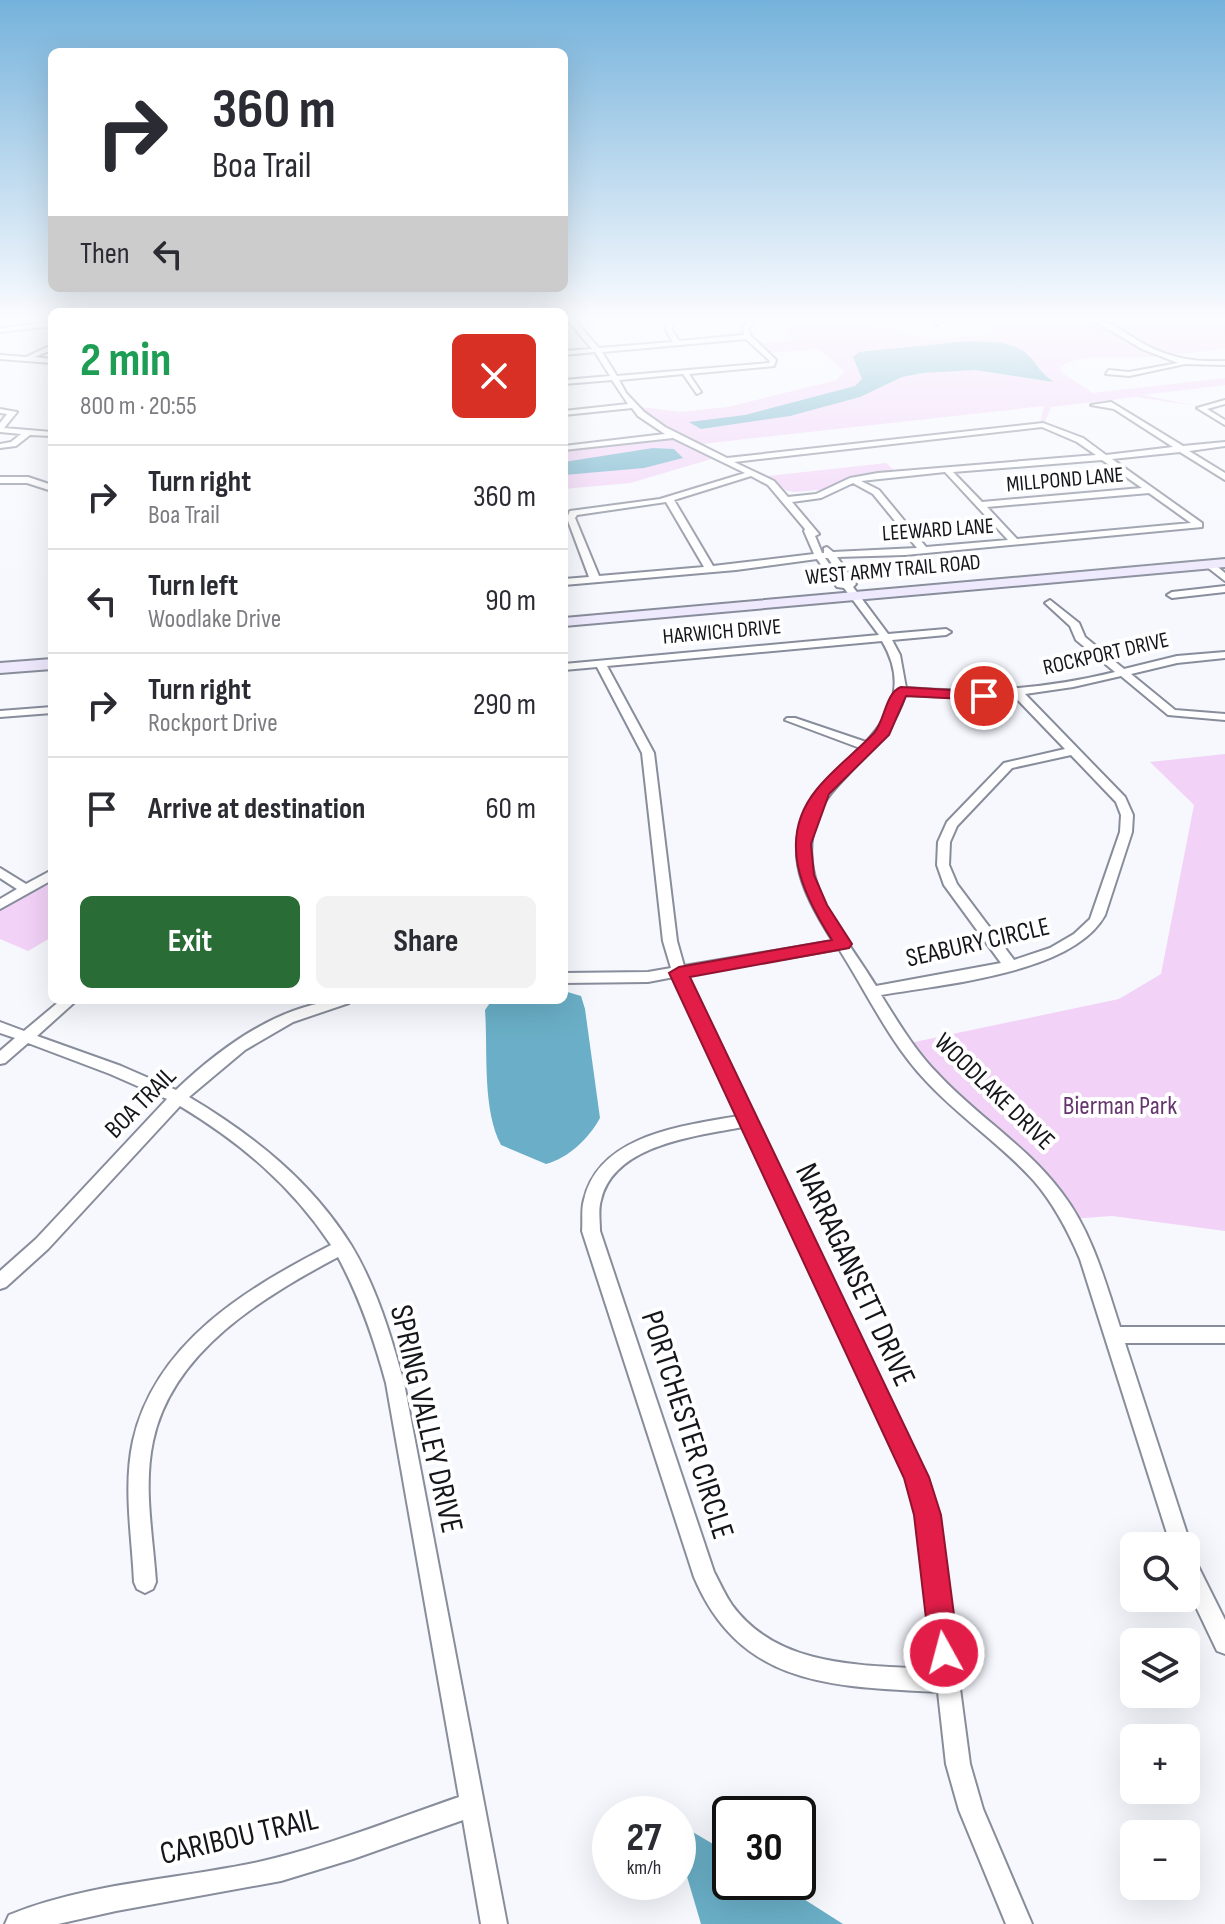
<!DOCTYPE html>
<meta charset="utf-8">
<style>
body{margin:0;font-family:"Sofia Sans Condensed",sans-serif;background:#f2f2f3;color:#2b2b33;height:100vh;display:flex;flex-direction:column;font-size:30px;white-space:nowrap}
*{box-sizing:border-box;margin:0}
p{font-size:26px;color:#7c7c81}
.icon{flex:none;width:44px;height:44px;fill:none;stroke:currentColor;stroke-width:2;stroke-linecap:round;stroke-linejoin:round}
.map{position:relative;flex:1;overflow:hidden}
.drawer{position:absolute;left:48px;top:308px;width:520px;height:696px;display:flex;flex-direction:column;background:#fff;border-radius:12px;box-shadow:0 8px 32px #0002}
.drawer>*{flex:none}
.guide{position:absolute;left:48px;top:48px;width:520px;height:244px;border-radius:12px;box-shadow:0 8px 32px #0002;background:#fff;color:#2b2b33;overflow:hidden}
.controls{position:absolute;left:1120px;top:1532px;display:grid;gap:16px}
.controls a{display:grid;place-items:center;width:80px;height:80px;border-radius:12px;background:#fff;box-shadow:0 8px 32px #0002;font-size:40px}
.speed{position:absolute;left:592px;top:1796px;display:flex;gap:16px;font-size:40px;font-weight:700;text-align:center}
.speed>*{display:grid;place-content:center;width:104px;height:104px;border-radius:50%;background:#fff;box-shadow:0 8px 32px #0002;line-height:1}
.speed small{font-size:20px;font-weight:400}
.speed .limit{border:4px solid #111;border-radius:12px;background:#fff;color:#111}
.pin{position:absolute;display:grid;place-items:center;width:68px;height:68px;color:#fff;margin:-34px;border:4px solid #fff;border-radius:50%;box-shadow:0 2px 8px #0007}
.me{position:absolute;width:88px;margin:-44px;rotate:353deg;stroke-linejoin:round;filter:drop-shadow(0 0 6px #0008)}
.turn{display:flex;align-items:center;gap:28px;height:168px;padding:0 32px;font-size:36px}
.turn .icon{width:104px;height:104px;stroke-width:2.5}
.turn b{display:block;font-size:56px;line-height:68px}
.then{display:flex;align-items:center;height:76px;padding:0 32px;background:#0003;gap:16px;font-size:30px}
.round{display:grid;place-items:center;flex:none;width:84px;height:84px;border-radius:12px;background:#f2f2f3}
.headline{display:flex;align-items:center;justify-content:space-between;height:136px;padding:0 32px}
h1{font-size:48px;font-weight:700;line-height:60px;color:#1e9e55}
.action{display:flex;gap:16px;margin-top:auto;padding:16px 32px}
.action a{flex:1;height:92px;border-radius:12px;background:#2a6c36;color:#fff;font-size:32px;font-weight:700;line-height:92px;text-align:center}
.action a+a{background:#f2f2f3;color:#2b2b33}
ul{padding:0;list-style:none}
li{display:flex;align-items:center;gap:24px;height:104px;padding:0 32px;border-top:2px solid #e1e1e2}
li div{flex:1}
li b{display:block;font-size:30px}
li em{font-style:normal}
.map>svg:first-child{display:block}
.green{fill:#f2d2f7}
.water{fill:#6aafc7}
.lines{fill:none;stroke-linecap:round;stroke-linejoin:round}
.minor-casing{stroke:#888d9b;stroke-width:4}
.secondary-casing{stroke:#888d9b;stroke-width:4}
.minor{fill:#fff;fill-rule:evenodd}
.secondary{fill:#eee9fd;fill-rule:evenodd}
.route{fill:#e11d48;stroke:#92132f;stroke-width:2}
.labels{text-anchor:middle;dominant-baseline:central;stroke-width:8;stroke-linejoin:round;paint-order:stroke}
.far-street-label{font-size:22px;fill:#15161b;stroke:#fff}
.street-label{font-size:26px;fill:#15161b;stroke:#fff}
.park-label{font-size:26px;fill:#66356f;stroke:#fff}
.near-street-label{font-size:32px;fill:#15161b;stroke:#fff}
</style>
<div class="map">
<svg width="1225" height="1924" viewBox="0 0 1225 1924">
<rect width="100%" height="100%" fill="#f6f8fe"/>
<!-- green -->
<path class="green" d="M789,321L896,328C925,345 965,336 998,333L981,321H1225V349C1194,352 1161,357 1130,358C1104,358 1085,354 1061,366V372L1093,393L1225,378V385L1143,395L1197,406L1136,397L1051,407L1044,424L1040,423L1044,406L702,444L661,424L641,407L681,412L727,407L837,380L844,371L819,349L768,353L757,343L793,340L784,331L795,324Z
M673,438L715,458L630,483L564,489V450Z
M886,463L896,472L864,475L827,489L796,492L787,491L768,476Z
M1225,754V1231L1112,1216L1071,1219L905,1044L1119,999L1161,974L1194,805L1150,762Z
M40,881L52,888V937L28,951L0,939V905Z"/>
<!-- water -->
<path class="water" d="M969,341C990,342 1016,340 1031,358C1039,368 1042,374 1054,382L975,370L923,373L902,377L860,397L790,416L701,429L689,422L745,415L855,386L862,379L853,357L859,352Z
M653,448L674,449L683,458L644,468L564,475V462Z
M564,991L581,996L585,1009L600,1118C589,1138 569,1158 546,1164L501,1145C482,1109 488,1051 485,1010L492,1000H564Z
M680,1830L691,1831L730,1854V1882H777L843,1924H701L678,1846Z"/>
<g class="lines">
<!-- minor casing -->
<g class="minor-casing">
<path id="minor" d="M568,321H575L599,348L673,342L666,330L667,321H673L672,330L679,341L744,335L743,327L748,321H755L748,328L751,336L776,360L774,366L689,374L701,392L697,394L683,374L619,380L626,393L644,412L665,427L727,458L1043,423L1083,438L1106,455L1173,447L1114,409L1091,405L1111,402L1183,446L1225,442V446L1189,451L1225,473V480L1180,452L1112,459L1202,523V527L905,555L837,557L856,584L853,587L888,634L946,629L951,632L946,635L892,640L900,655L906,688C977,694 1046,689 1115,672L1076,640L1070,626L1045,603L1050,600L1079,623L1085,637L1124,669L1177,656L1225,652V658L1177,663L1131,674L1175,710L1225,714V720L1168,715L1121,676L1073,687L1025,694L1125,797L1133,815L1132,832L1105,915C1073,974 942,984 881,995C898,1022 915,1051 938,1074C977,1116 1027,1146 1062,1193C1092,1232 1105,1281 1120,1327H1225V1343H1125L1191,1546L1188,1553L1193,1556L1225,1620V1654L1217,1651L1186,1586V1546H1171L1080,1259C1068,1231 1054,1204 1034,1181C1001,1144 959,1117 926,1081C890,1043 867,993 839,949L687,975L926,1477L937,1515L970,1764L983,1809L1032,1924H1006L959,1810L946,1764L938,1692C834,1686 741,1688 694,1577L582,1231C583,1221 581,1209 584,1200C599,1134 684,1126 738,1116L674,977L648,982L564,983V973L648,972L671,968L663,941L642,753L597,667L564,670V664L879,635L844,588L837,587L817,559L736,570L564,585V579L589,577L567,518L570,511L660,499L745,473L673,438L564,450V446L665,434L638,416L632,408L564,415V411L628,404L612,380L564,384V380L610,376L595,352L564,355V351L592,349ZM746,339L770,361L769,363L617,376L602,352ZM1042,427L1077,442L1096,455L878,473L850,478L816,494L788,497L774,481L734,462ZM1102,460L1142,488L982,502L953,472ZM945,472L1008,540L926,547L879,490L861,481ZM751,476L768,485L805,529L804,531L814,554L713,566L674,500ZM853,483L873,494L917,548L833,552L827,547L824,548V553H822L815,536L819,534L792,502L821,498ZM1149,493L1191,523L1017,539L987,507ZM666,502L704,567L599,576L575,518L577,515ZM825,558H828L845,583H843ZM882,641C905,680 895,711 866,742L795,718H787L785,720L860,748C789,821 775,851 833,941L684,966L677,941L654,753L607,666ZM905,695L951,697L1013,695L1065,749L1004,763L947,822L938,842L937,865L944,885L1001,963L876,986C844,933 791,878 819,813C826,796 841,782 853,769C875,746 896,726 905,695ZM1071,755L1116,802L1121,815L1120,832L1090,919L1074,934L1050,948L1014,960L957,884L949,865L950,842L957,826L1012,768ZM743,1127L906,1478L917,1515L935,1669C864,1665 779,1669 732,1605C725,1595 720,1583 714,1572L600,1231C600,1221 598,1209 601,1200C614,1144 697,1136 743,1127Z
M933,321H939L940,323L937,325Z
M1095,321C1112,321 1130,337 1146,345C1172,359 1196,362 1225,361V365L1185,364L1129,376L1106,374L1109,370L1129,372L1178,363L1142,349Z
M52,322V326L0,332V328Z
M52,345V350L34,357L52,359V363L0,359V355L26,357Z
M1225,400V404L1207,409L1225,420V425L1197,408Z
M0,409L17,412L4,428L52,432V436L30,435L16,446L0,448V444L11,442L21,434L0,432V423L7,414L0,413Z
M0,477H28L52,485V491L27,483H0Z
M1207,563H1213L1225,573V581L1207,567Z
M1225,586V592L1172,598L1167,595L1172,592Z
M52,707V713L0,717V711Z
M0,868L26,884L52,870V880L0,909V899L17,889L0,878Z
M61,1000H77L37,1036L121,1066L176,1090C222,1046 285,1000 351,1000L349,1003L293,1022L245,1050L189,1097C253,1135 311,1181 351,1245C376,1286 391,1336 404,1383L507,1924H481L463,1820L353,1859L281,1881L116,1911L58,1924H5L9,1915C85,1884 169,1880 249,1864C321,1849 389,1821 459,1797L386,1383C374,1339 360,1298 338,1257C263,1297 172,1351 153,1441C143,1487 153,1536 156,1582L153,1589L145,1593L137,1589L134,1582C132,1536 123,1487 133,1441C155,1343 247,1288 331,1245C291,1185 241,1143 180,1106L48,1249L6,1287L0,1289V1271L36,1239L167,1099L110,1074L28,1043L5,1063L0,1064V1051L15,1038L0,1033V1022L24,1031Z"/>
</g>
<!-- secondary casing -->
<g class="secondary-casing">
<path id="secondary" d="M1225,559V567L564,626V618Z
M52,659V669L0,673V663Z"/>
</g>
<!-- minor -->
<use href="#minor" class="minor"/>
<!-- secondary -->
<use href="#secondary" class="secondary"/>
</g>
<!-- sky -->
<linearGradient id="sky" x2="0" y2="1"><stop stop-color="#75b2db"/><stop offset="0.54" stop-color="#fbfcff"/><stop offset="1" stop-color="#fbfcff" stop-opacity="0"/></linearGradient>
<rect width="1225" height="591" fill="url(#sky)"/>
<!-- route -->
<path class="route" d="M901,687L984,692L991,696L984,700L906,696L889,735L829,794L811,844L814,875L827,905L852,944L849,948L690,977L929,1477L941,1515L959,1653L954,1664L944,1668L934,1664L930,1653L914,1515L904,1478L669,973L679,967L832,940C802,893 776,839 817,789C834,768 856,752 874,733C885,721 885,693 901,687Z"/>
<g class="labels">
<!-- far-street labels -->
<g class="far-street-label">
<text transform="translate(1065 480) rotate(-5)">MILLPOND LANE</text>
<text transform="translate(938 530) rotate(-4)">LEEWARD LANE</text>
<text transform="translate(893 570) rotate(-5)">WEST ARMY TRAIL ROAD</text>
<text transform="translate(722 632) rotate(-5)">HARWICH DRIVE</text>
<text transform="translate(1106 654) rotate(-13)">ROCKPORT DRIVE</text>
</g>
<!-- street labels -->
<g class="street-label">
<text transform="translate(978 943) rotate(-13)">SEABURY CIRCLE</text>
<text transform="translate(994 1092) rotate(44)">WOODLAKE DRIVE</text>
<text transform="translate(141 1103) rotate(-45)">BOA TRAIL</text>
</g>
<!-- park labels -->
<g class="park-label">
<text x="1120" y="1106">Bierman Park</text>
</g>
<!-- near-street labels -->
<g class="near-street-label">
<text transform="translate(855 1275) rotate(65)">NARRAGANSETT DRIVE</text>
<text transform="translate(426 1419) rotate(77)">SPRING VALLEY DRIVE</text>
<text transform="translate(687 1425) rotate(72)">PORTCHESTER CIRCLE</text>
<text transform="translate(239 1837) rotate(-13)">CARIBOU TRAIL</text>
</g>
</g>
</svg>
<div class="controls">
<a><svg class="icon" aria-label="search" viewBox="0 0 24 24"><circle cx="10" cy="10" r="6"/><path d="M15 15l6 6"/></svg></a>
<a><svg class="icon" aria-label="layers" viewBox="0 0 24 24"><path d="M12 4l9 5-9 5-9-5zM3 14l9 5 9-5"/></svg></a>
<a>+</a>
<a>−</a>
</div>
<div class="speed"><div>27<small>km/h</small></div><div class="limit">30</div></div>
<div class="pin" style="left:984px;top:696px;background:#d93025"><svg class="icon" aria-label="arrive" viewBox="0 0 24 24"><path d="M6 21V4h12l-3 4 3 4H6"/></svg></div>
<svg class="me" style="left:944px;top:1653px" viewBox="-20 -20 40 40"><circle r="17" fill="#e11d48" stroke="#fff" stroke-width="3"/><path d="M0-11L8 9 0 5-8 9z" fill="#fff"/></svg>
<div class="guide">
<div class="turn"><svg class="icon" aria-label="right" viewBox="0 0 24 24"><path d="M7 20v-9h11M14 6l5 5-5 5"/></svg><div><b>360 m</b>Boa Trail</div></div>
<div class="then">Then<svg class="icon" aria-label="left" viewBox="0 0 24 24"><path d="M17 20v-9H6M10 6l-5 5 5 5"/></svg></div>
</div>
<section class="drawer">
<div class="headline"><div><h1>2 min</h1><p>800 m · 20:55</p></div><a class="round" style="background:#d93025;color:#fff"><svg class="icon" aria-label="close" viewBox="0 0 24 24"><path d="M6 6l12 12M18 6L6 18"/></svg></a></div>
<ul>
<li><svg class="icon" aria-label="right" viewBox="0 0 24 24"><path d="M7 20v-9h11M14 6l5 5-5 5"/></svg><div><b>Turn right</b><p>Boa Trail</p></div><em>360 m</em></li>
<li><svg class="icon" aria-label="left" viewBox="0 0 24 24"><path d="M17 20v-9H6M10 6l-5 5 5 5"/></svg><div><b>Turn left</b><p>Woodlake Drive</p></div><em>90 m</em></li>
<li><svg class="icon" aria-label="right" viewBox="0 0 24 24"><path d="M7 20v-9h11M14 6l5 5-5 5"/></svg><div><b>Turn right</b><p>Rockport Drive</p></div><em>290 m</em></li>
<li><svg class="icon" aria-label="arrive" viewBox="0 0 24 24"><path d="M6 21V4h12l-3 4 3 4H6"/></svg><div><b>Arrive at destination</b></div><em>60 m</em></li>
</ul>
<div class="action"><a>Exit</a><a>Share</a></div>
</section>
</div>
